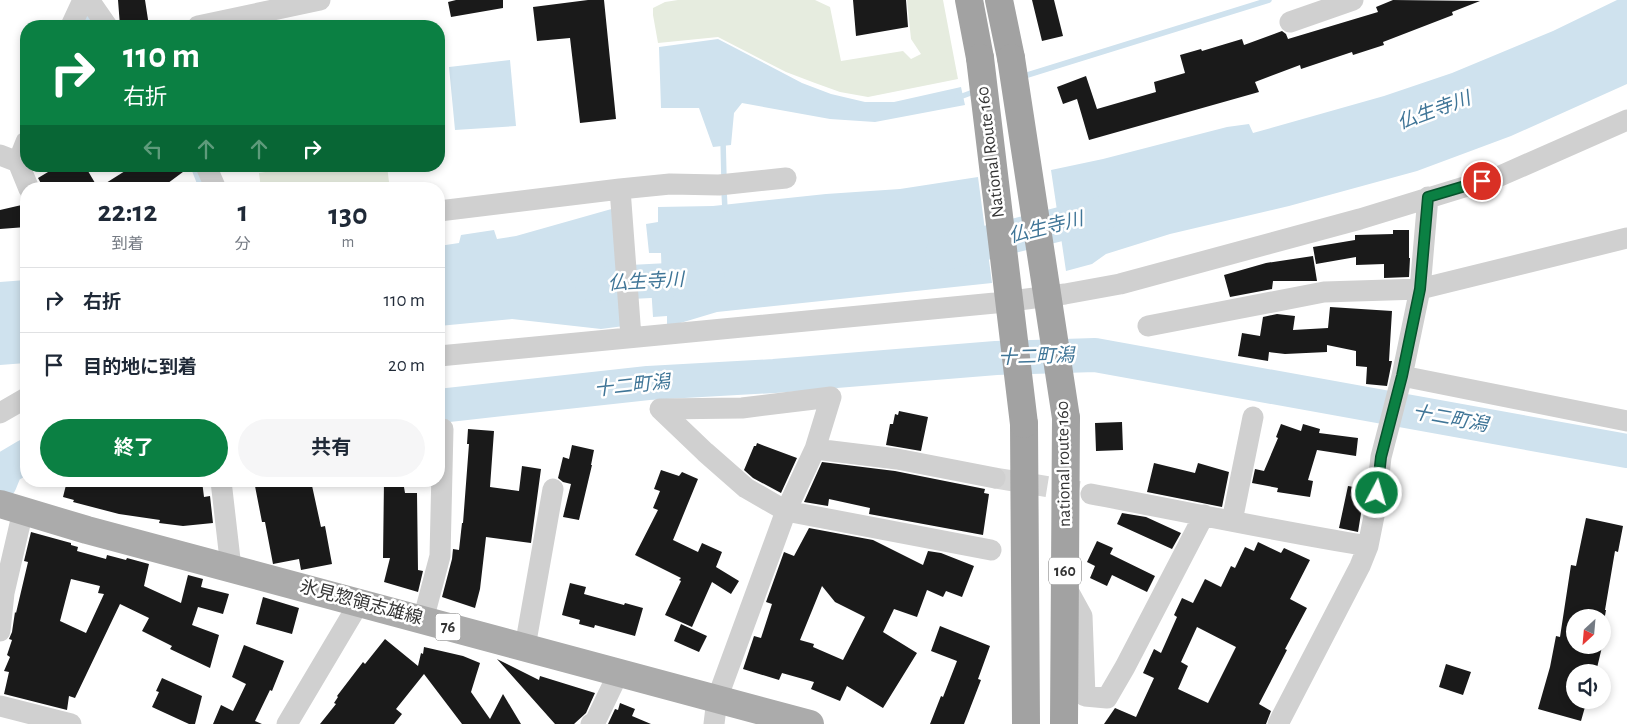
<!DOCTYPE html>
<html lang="ja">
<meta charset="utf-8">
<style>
body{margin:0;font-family:"Alegreya Sans","Noto Sans JP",sans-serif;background:#f6f6f7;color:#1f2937;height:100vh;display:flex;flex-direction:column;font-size:19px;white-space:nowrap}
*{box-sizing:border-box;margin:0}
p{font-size:16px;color:#747a83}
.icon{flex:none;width:28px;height:28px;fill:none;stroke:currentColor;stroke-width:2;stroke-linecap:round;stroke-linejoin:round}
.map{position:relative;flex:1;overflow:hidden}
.sheet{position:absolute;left:20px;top:182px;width:425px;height:305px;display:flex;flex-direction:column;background:#fff;border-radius:20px;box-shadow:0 2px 8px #0003}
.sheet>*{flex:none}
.guide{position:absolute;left:20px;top:20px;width:425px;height:152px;border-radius:20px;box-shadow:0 2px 8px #0003;background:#0b8043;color:#fff;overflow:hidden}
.needle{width:32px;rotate:206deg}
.controls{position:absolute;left:1566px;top:609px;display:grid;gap:10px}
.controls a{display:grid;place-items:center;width:45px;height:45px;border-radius:50%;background:#fff;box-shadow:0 2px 8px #0003;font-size:25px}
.pin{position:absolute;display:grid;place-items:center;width:42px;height:42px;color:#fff;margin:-21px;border:2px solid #fff;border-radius:50%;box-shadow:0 1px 5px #0007}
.me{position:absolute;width:55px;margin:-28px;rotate:6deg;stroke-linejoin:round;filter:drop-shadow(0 0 4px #0008)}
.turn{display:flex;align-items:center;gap:18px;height:105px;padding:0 20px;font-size:22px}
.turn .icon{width:65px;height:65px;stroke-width:2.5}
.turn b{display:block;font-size:35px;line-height:42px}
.lanes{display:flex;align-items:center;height:48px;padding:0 20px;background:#0003;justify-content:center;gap:25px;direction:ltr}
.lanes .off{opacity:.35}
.eta{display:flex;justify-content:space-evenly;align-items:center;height:85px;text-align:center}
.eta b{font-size:30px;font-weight:700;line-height:35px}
.cta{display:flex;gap:10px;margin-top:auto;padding:10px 20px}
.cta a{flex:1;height:58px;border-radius:30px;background:#0b8043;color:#fff;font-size:20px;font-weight:700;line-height:58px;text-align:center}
.cta a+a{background:#f6f6f7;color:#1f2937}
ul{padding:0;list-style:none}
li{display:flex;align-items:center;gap:15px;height:65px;padding:0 20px;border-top:1px solid #e0e1e3}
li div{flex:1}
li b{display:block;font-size:19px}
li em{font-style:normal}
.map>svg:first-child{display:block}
.green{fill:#e6ecdf}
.water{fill:#cfe2ee}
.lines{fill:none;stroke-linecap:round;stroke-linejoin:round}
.stream{stroke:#cfe2ee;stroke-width:5.5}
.river{stroke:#cfe2ee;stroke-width:34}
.building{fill:#1a1a1a;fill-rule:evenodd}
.minor-tunnel{stroke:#d6d6d6;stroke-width:21;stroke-dasharray:21 11;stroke-linecap:butt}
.minor{stroke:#d0d0d0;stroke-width:21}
.primary{stroke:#ababab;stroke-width:28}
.trunk{stroke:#a2a2a2;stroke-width:28}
.trunk-bridge{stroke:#a2a2a2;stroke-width:28}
.route-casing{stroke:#07532c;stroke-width:12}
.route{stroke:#0b8043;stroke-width:9}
.labels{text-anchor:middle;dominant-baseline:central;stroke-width:5;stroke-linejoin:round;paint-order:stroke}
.shield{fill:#fff;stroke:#707070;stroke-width:1}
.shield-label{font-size:16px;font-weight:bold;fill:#333}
.street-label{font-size:18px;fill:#333;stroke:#fff}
.water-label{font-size:19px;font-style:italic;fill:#3f7597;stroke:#fff}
</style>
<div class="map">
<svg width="1627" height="724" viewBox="0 0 1627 724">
<rect width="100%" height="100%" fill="#fff"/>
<!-- green -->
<path class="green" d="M678,0H815L830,7L841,61L903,51L911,59L921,54L911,39L907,0H943L958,79L868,97L840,92L815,83L786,72L718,37L658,43L653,15V8L665,2Z
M305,166H387L389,182L340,189H261L259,173Z"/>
<!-- water -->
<path class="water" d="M1617,0H1627V84L1511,136L1417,171L1289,206L1170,234L1106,254L1092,264L1066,271L1051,170L1103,159L1227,127L1249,124L1253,133L1384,96L1452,73L1553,31Z
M718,39L802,83L831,94L865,102H894L961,87L965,105L875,122L830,119L742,103L734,113L731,145L713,147L699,108H661L659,47Z
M510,60L516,126L455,130L449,67Z
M978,177L992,283L717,312L677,324H667V316L653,317L651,286L662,284L661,253H649L646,224L658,222V207L713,206L826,194L900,189Z
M615,208L624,326L601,329L512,319L439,326V246L459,243L461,235L494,230L497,239L516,236Z
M26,280V363L0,365V282Z"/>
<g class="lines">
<!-- stream -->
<path class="stream" d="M83,14L92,26
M1021,77L1269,0
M957,98L976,91
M723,140L724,180
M193,166L202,189
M724,190L725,210"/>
<!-- river -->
<path class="river" d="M942,254L1104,213
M592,284L708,278
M439,406L648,383L774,376L996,358L1095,355L1627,451
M0,483L6,468L26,456"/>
</g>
<!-- building -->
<path class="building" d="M118,0H145L149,26H120Z
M456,0H503V8L451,17L448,2Z
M588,0H604L616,119L580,123L570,38L537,41L533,7Z
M853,0H906L908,27L856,36Z
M1032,0H1054L1063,36L1042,41Z
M1393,0L1480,1L1452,12L1453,15L1383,42L1384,45L1353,55L1352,52L1301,69L1300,65L1255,82L1259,92L1089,140L1077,99L1063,104L1057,87L1086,76L1097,109L1156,92L1154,82L1185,73L1180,55L1201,49L1202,51L1242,39L1244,45L1282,31L1286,34L1288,39L1378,12L1376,7Z
M58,166H85L98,188L133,166H191L160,189H44L38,178Z
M26,204V227L0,229V210Z
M1393,230H1409V258H1410L1409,277L1384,278V264L1356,265V257L1316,264L1313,247L1355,240V235L1393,234Z
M1313,256L1317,281H1273L1272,289L1230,297L1224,275L1266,263Z
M1330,307L1392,311L1389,361H1392L1387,386L1366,384L1367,367L1356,366V351L1327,345V352L1285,354L1269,352L1268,361L1238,356L1242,333L1260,336L1263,317L1277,314L1295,316L1293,330L1328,328Z
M899,411L928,417L921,451L886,445L890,424H893L895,414L898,415Z
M1122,422L1123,450L1096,451L1095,423Z
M1281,424L1301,431L1303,424L1320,429L1319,433L1358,438L1356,456L1317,450L1308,480L1313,481L1310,497L1277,492L1278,488L1252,483L1255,469L1264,471L1278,438L1276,437Z
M468,429L494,431L490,487L519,491L522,466L541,469L531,543L486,537L480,589L475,608L442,597L452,559L453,549L459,550L462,523H463L469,444H467Z
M757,443L797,458L781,493L753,478L744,470L754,446H756Z
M572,445L594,450L591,465H592L579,520L563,517L571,484L563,482L558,478L563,457L569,459Z
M822,462L895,471L985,489L984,493L989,494L983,535L869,514L870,508L829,499L828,506L804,502Z
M1154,463L1195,473L1198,463L1229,472L1222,507L1147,492Z
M661,470L679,476L682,472L698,479L673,540L698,552L702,543L722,552L716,567L739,581L731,594L712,582L692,627L665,615L681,581L679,580L681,578L635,555L658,510L653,508L660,491L654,489Z
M67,481H202L204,497L210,496L213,523L183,526L159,523L160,520L119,514L73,502L74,500L63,497Z
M254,481H311L321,527L325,526L332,564L301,570L299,559L273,564L265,522H262Z
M384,481H403L405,493H417L418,570L423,571L418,592L384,582L390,558H383Z
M1348,486L1365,489L1358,532L1339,528Z
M1122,513L1146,517L1181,533L1172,549L1117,524Z
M1586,518L1623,526L1618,552L1615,551L1605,610H1606L1602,633V618H1575V645H1600V647H1602L1596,672H1575V700H1587L1581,721L1538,709L1550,667L1556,636L1560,637L1571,565L1576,566Z
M809,528L873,540L923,565L928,551L941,553L974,566L962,597L946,591L943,597L927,590L917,617L894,609L883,632L917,653L883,708L847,686L840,701L811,689L814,682L782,673L779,680L743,669L754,636L761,638L772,604L766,602L784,552L794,556ZM822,586L835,602L865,617L843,660L813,647L814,644L800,640Z
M31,532L71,543V545L78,547L77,551L106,559L107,555L126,560L127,558L149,564L144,586L181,603L188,575L203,579L201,587L229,594L223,614L198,607L192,625L219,635L210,668L170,649L172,646L142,631L149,618L120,604L75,698L69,696L67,710L4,694L9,672L4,671L10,657L7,655L12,640L9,639L12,632L15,612L16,613L28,562L24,561ZM71,579L100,586L98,593L104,594L86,633L60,621Z
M1097,541L1113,548L1110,554L1155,576L1147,592L1112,575L1107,586L1090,578L1095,566L1087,562Z
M1258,542L1281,553L1284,548L1310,560L1290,599L1307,608L1285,649L1287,650L1259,704L1271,711L1266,724H1104L1115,708L1136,717L1154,678L1143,673L1154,649L1161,653L1177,617L1174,615L1182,598L1193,603L1205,579L1221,587L1231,566L1235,568L1245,547L1254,551ZM1197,627L1236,647L1208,703L1178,689L1188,666L1181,662Z
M570,583L586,587L584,594L624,605L625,603L643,608L635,636L595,625L594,628L579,624L580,620L562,615Z
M263,597L299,608L292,634L256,624Z
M681,624L707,636L699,652L674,641Z
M940,626L990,646L978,679L981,680L964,724H930L941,696L943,697L957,661L931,651Z
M385,639L418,666L421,653L423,654L424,647L463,656L480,663L471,692L490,719L503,694L521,724H462L424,674L396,709L402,714L394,724H320L336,704L334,703L338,697L337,696L363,662L365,664Z
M244,645L284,661L272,691L270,690L255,721L262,724H213L221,705L233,711L246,684L232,677Z
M497,659L539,680L540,676L595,693L586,713L574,724H555Z
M1446,664L1471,672L1463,695L1439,687Z
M162,678L202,696L195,724H189L152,707L159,692L156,691Z
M620,703L635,709L632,716L651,724H608L615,709L618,710Z"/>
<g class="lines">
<!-- minor-tunnel -->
<path class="minor-tunnel" d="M995,478L1081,492"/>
<!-- minor -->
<path class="minor" d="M89,0L107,26
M1290,22L1353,0
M71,26L83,0
M198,26L320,0
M26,142L18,162L29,189
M0,155L18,162
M206,166L216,189
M439,211L620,189
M1148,326L1324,292L1420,289L1627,238
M631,337L620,189L670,184L719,185L786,178
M439,356L995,303L1065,294L1120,284L1360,219L1500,176L1627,120
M1402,376L1627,421
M831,397L815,449L786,511L746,488L705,452L660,409L742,408Z
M0,413L26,398
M815,449L897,459L995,478
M221,481L231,568
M1091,494C1183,511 1275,531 1368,546
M1232,521L1253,417
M1065,585L1082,616L1085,696L1107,698L1125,667L1204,515
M423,620L440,556L443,429
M0,631L4,593L23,511
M525,647L553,489
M0,706L71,724
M287,724L359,603
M591,724L595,722L619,672
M714,724L717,699L786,511L991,550
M1278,724L1360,566L1368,546L1375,511L1381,457L1402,376L1420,289L1428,197"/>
<!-- primary -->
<path class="primary" d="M0,504L87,530L810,724"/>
<!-- trunk -->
<path class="trunk" d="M969,0L980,58
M999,0L1011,58
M1024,424L1026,724
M1064,724L1066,418"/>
<!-- trunk-bridge -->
<path class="trunk-bridge" d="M980,58L1024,424
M1011,58L1066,418"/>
</g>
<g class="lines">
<!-- route casing -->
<g class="route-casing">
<path id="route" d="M1377,493L1381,457L1402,376L1420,289L1428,197L1482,181"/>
</g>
<!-- route -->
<use href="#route" class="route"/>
</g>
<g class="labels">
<!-- shield labels -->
<g class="shield">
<rect x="1049" y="557.5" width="32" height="27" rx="4"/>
<rect x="435.5" y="613.5" width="25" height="27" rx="4"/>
</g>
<g class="shield-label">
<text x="1065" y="571">160</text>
<text x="448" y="627">76</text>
</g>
<!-- street labels -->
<g class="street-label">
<text transform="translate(991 152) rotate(-97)">National Route 160</text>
<text transform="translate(1064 464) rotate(-91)">national route 160</text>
<text transform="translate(361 603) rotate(15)">氷見惣領志雄線</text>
</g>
<!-- water labels -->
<g class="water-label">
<text transform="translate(1434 111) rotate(-20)">仏生寺川</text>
<text transform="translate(1046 228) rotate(-14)">仏生寺川</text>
<text transform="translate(646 282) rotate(-3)">仏生寺川</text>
<text transform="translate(1036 357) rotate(-2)">十二町潟</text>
<text transform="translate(632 386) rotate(-6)">十二町潟</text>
<text transform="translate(1450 419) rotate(10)">十二町潟</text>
</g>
</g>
</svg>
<div class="controls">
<a><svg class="needle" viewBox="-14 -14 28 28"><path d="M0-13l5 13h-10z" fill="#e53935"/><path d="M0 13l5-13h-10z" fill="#747a83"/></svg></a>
<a><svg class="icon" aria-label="sound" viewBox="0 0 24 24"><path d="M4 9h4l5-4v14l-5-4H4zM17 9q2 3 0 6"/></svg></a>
</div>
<div class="pin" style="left:1482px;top:181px;background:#d93025"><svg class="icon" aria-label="arrive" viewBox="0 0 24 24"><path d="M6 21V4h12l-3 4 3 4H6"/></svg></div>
<svg class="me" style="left:1377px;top:493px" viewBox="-20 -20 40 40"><circle r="17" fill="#0b8043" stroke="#fff" stroke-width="3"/><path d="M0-11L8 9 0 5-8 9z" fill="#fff"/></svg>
<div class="guide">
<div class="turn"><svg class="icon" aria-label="right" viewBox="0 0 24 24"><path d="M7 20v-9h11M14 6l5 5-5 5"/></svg><div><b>110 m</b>右折</div></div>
<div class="lanes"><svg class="icon off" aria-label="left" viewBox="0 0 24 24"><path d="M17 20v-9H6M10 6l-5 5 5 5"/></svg><svg class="icon off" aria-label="ahead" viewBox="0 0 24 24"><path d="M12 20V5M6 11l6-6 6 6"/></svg><svg class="icon off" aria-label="ahead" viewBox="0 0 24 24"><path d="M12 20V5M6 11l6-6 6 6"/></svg><svg class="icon" aria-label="right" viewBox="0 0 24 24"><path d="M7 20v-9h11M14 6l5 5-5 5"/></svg></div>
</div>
<section class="sheet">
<div class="eta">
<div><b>22:12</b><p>到着</p></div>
<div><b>1</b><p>分</p></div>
<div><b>130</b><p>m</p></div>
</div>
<ul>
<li><svg class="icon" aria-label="right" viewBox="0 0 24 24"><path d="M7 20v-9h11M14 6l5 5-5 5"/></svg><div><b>右折</b></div><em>110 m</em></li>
<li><svg class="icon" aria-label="arrive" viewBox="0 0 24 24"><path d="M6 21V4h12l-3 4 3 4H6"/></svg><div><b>目的地に到着</b></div><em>20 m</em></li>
</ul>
<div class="cta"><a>終了</a><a>共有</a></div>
</section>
</div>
